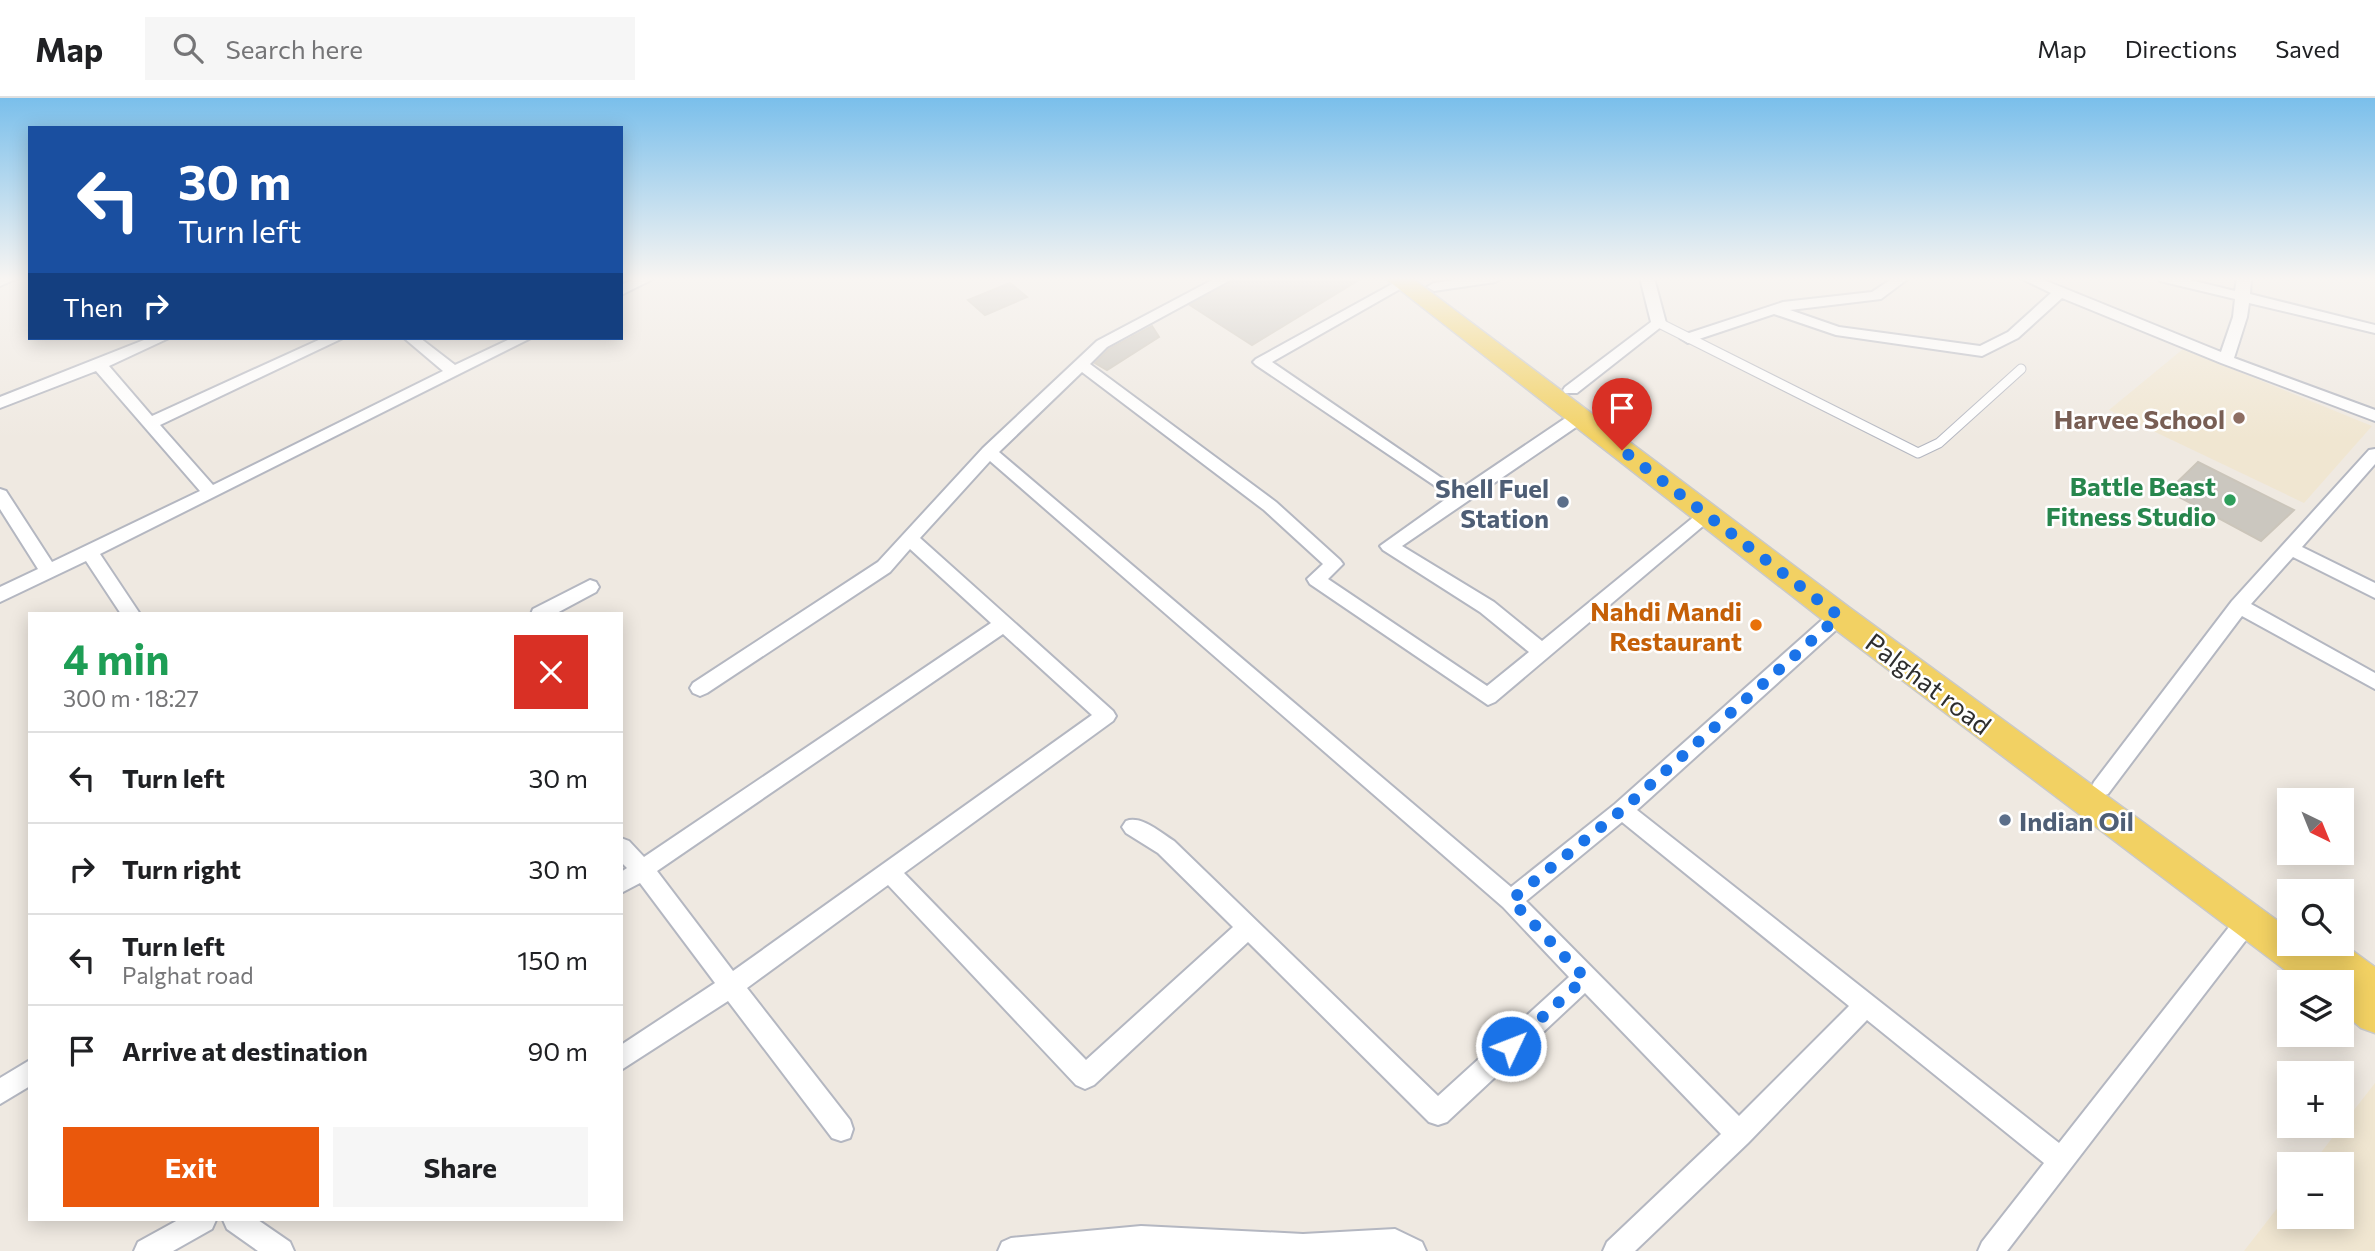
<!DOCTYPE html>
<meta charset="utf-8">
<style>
body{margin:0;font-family:Commissioner,sans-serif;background:#f6f6f6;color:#202124;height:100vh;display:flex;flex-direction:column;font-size:26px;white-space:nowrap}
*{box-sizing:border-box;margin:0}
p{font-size:23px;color:#757577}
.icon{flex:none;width:38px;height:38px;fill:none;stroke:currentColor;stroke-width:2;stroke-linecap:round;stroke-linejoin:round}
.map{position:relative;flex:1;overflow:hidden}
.details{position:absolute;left:28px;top:514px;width:595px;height:609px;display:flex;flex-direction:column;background:#fff;border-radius:0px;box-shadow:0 4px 18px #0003}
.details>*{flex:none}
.banner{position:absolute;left:28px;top:28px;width:595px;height:214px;border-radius:0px;box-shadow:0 4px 18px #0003;background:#1a4fa0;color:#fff;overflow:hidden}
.needle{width:46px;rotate:137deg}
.tools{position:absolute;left:2277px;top:690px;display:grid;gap:14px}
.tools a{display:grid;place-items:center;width:77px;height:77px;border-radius:0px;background:#fff;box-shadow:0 4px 18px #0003;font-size:35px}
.pin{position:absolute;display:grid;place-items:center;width:60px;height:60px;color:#fff;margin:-72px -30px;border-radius:50% 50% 50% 0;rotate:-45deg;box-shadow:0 0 7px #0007}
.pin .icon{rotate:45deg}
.me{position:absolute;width:77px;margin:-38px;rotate:47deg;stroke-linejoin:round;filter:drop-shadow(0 0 5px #0008)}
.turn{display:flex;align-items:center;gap:24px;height:147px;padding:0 35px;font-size:32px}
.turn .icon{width:91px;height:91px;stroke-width:2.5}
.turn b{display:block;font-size:49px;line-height:60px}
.then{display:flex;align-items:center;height:66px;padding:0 35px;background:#0003;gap:14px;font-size:26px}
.round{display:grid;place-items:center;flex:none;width:74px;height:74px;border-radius:0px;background:#f6f6f6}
.overview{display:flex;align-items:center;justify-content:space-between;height:119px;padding:0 35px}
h1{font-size:42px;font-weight:700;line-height:52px;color:#1e9e55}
.action{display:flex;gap:14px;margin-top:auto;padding:14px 35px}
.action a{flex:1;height:80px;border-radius:0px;background:#ea580c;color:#fff;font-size:28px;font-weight:700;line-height:80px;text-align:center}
.action a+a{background:#f6f6f6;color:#202124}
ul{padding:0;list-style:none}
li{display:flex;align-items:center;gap:21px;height:91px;padding:0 35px;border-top:2px solid #e0e0e0}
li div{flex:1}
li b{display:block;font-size:26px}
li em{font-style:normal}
header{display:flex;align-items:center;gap:42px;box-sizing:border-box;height:98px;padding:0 35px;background:#fff;border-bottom:2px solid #e0e0e0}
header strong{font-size:33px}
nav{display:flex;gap:38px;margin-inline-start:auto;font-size:24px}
.search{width:490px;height:63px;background:#f6f6f6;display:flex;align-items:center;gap:18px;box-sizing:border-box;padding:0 24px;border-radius:0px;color:#757577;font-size:26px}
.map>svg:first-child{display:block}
.education{fill:#f0e6d1}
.building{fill:#cbc7bf;stroke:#cbc5ba;stroke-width:2}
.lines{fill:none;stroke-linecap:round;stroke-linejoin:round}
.lane-casing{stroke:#b4b7c1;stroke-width:11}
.street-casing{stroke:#b4b7c1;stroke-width:4}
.primary-casing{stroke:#c9c9c9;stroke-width:3}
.lane{stroke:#fff;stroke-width:9}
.street{fill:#fff;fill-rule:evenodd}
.primary{fill:#f2d163;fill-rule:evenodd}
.route{stroke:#1a73e8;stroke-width:12;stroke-dasharray:0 21.6}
.education-dot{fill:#8d6e63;stroke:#fff;stroke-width:2.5}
.leisure-dot{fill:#2e9e5b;stroke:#fff;stroke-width:2.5}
.service-dot{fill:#5c6f8a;stroke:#fff;stroke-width:2.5}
.food-dot{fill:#e8710a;stroke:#fff;stroke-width:2.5}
.labels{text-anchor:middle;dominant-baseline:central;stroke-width:5;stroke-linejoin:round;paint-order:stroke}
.education-label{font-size:26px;font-weight:bold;fill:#785e54;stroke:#fff;text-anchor:end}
.leisure-label{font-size:26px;font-weight:bold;fill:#27864d;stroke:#fff;text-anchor:end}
.service-label{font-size:26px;font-weight:bold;fill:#4e5e75;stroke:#fff;text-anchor:end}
.food-label{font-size:26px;font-weight:bold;fill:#c56008;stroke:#fff;text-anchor:end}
.street-label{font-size:26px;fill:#2e2e2e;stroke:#fff}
</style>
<header>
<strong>Map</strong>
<div class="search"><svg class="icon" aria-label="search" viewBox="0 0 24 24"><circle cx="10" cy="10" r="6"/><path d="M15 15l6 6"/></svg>Search here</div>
<nav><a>Map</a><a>Directions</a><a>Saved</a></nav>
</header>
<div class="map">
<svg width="2375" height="1153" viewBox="0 0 2375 1153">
<rect width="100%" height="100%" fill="#efe9e1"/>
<!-- education -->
<path class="education" d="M2183,251L2372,328L2304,405L2109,312Z
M2375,985V1153H2244L2289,1095V1118H2342V1066H2312Z"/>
<!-- building -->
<path class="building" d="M1236,180H1362L1252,247L1190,207Z
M1010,185L1027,199L985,217L968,202Z
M1152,228L1159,239L1107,272L1095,265L1109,251Z
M2198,364L2294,412L2261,443L2168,393Z"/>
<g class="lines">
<!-- lane casing -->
<g class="lane-casing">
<path id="lane" d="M1659,225L1918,355L1939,345L2021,271"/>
</g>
<!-- street casing -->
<g class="street-casing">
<path id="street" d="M0,180H18L0,188Z
M637,180H655L621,197V187Z
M1216,180H1234L1107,249L1090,266L1276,404L1340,462L1343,466L1328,481L1487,588L1529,554L1480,514L1383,452L1380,448L1450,398L1256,267L1253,264L1256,261L1403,180L1409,184L1407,187L1272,264L1459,392L1573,315H1585L1587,319L1585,323L1402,448L1494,504L1542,543L1701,413H1713L1716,417L1495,604L1488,607L1310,486L1307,481L1323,466L1264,412L1082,274L999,354L1511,789L1615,706L1832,513H1846L1848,518L1846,523L1637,712L2059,1045L2240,815L2248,812L2256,815L2259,822L2256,829L2007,1153H1978L1982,1144L2044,1065L1867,922L1748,1045L1635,1153H1603L1607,1144L1721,1036L1585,895L1447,1024L1438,1027L1429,1024L1248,844L1094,987L1085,991L1076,987L888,787L747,890L850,1022L853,1031L850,1040L841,1043L832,1040L728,903L621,972V947L715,885L640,785L621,795V774L627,770L621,764V740L629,743L644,759L991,525L910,451L890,474L707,595L700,598L693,595L690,590L693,585L878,464L983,350L1097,243ZM990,363L1503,809L1569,879L1438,998L1174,743C1160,734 1141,717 1126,723L1122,729L1126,735L1158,755L1233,829L1086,962L904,775L1113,623L1116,618L1113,613L920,440ZM1003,536L1092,617L733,873L657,773ZM1622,724L1849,908L1739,1018L1526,803Z
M1467,180H1502L1495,184L1434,193L1427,189L1434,185Z
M1640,180H1654L1666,225L1577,295H1565L1563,292L1565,289L1651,224Z
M1893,180H1909L1881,201L1790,212L1839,229L1980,248L2008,234L2051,195L2020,180H2039L2221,254L2233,219L2235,201L2160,183L2158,180H2182L2235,193L2237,180H2251L2250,196L2375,227V235L2249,205L2247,219L2234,260L2375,312V323L2221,265L2062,200L2018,240L1982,258L1836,237L1774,216L1693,243L1688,245L1680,240L1683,237L1783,204L1872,194Z
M149,240H169L109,268L152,318L323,240H343L160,327L213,387L443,273L404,240H420L455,267L512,240H531L100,456L140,516H121L86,463L0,504V489L38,471L0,411V391L6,393L52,464L200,393L96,273L0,310V299Z
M2375,351V366L2302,449L2375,485V500L2293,459L2251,506L2375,575V591L2242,518L2108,696L2101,698L2094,696L2091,690L2094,684L2232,503L2369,352Z
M590,482L596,484L599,489L596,494L555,516H531L533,511Z
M30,962V988L0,1006V980Z
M178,1122H216L212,1131L173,1153H134L138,1144Z
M223,1122H258L290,1144L294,1153H258L227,1131Z
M1141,1128L1303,1136L1395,1131L1422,1144L1426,1153H998L1002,1144L1011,1140Z"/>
</g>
<!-- primary casing -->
<g class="primary-casing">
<path id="primary" d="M1385,180H1412L1850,510L2289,831V845H2342L2375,869V935L2361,930L2342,914V884H2301L1828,526Z"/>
</g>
<!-- lane -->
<use href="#lane" class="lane"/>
<!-- street -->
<use href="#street" class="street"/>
<!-- primary -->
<use href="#primary" class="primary"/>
</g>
<!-- sky -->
<linearGradient id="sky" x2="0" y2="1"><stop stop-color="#7abfeb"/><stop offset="0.53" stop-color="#f8f5f2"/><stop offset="1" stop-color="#f8f5f2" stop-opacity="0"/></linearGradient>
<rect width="2375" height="341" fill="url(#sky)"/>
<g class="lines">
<!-- route -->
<path class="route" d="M1511,948L1585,880L1511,802L1622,712L1839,518L1622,352"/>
</g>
<!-- markers -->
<circle class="education-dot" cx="2239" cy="320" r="7"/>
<circle class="leisure-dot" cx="2230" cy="402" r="7"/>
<g class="service-dot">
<circle cx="1563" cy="404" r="7"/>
<circle cx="2005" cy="722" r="7"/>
</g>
<circle class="food-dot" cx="1756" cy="527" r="7"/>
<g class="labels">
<!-- education labels -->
<g class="education-label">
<text x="2225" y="320">Harvee School</text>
</g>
<!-- leisure labels -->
<g class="leisure-label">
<text x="2216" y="387">Battle Beast<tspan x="2216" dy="30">Fitness Studio</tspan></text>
</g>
<!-- service labels -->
<g class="service-label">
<text x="1549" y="389">Shell Fuel<tspan x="1549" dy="30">Station</tspan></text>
<text x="2019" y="722" text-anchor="start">Indian Oil</text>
</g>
<!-- food labels -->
<g class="food-label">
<text x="1742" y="512">Nahdi Mandi<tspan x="1742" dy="30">Restaurant</tspan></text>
</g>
<!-- street labels -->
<g class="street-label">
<text transform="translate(1929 585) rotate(37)">Palghat road</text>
</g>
</g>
</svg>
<div class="tools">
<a><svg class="needle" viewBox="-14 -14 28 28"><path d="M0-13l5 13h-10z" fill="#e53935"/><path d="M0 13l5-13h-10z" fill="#757577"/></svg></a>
<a><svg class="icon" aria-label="search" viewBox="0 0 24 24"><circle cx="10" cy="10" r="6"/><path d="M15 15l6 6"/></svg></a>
<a><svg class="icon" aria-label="layers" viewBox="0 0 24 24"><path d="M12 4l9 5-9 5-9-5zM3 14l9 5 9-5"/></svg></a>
<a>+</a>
<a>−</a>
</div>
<div class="pin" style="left:1622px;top:352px;background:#d93025"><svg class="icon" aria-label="arrive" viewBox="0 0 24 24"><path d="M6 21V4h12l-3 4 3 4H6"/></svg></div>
<svg class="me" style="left:1511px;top:948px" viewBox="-20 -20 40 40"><circle r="17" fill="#1a73e8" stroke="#fff" stroke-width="3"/><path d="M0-11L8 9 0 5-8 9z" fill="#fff"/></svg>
<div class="banner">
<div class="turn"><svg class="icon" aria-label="left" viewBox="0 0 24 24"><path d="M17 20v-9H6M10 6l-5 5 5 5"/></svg><div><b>30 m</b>Turn left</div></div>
<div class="then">Then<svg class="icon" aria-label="right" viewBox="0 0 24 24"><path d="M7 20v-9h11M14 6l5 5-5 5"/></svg></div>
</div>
<section class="details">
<div class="overview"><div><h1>4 min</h1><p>300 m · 18:27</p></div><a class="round" style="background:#d93025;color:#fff"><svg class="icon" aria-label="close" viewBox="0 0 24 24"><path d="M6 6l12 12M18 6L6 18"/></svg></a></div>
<ul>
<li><svg class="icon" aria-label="left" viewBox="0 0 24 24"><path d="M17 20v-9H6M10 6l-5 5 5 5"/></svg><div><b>Turn left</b></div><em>30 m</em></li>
<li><svg class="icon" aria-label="right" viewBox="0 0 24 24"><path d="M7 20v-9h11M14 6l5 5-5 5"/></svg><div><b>Turn right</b></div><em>30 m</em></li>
<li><svg class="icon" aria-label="left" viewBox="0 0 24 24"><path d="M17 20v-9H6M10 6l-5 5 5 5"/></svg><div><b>Turn left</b><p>Palghat road</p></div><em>150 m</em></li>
<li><svg class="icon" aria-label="arrive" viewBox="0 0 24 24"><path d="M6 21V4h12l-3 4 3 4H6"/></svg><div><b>Arrive at destination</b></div><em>90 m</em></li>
</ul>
<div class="action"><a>Exit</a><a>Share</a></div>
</section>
</div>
